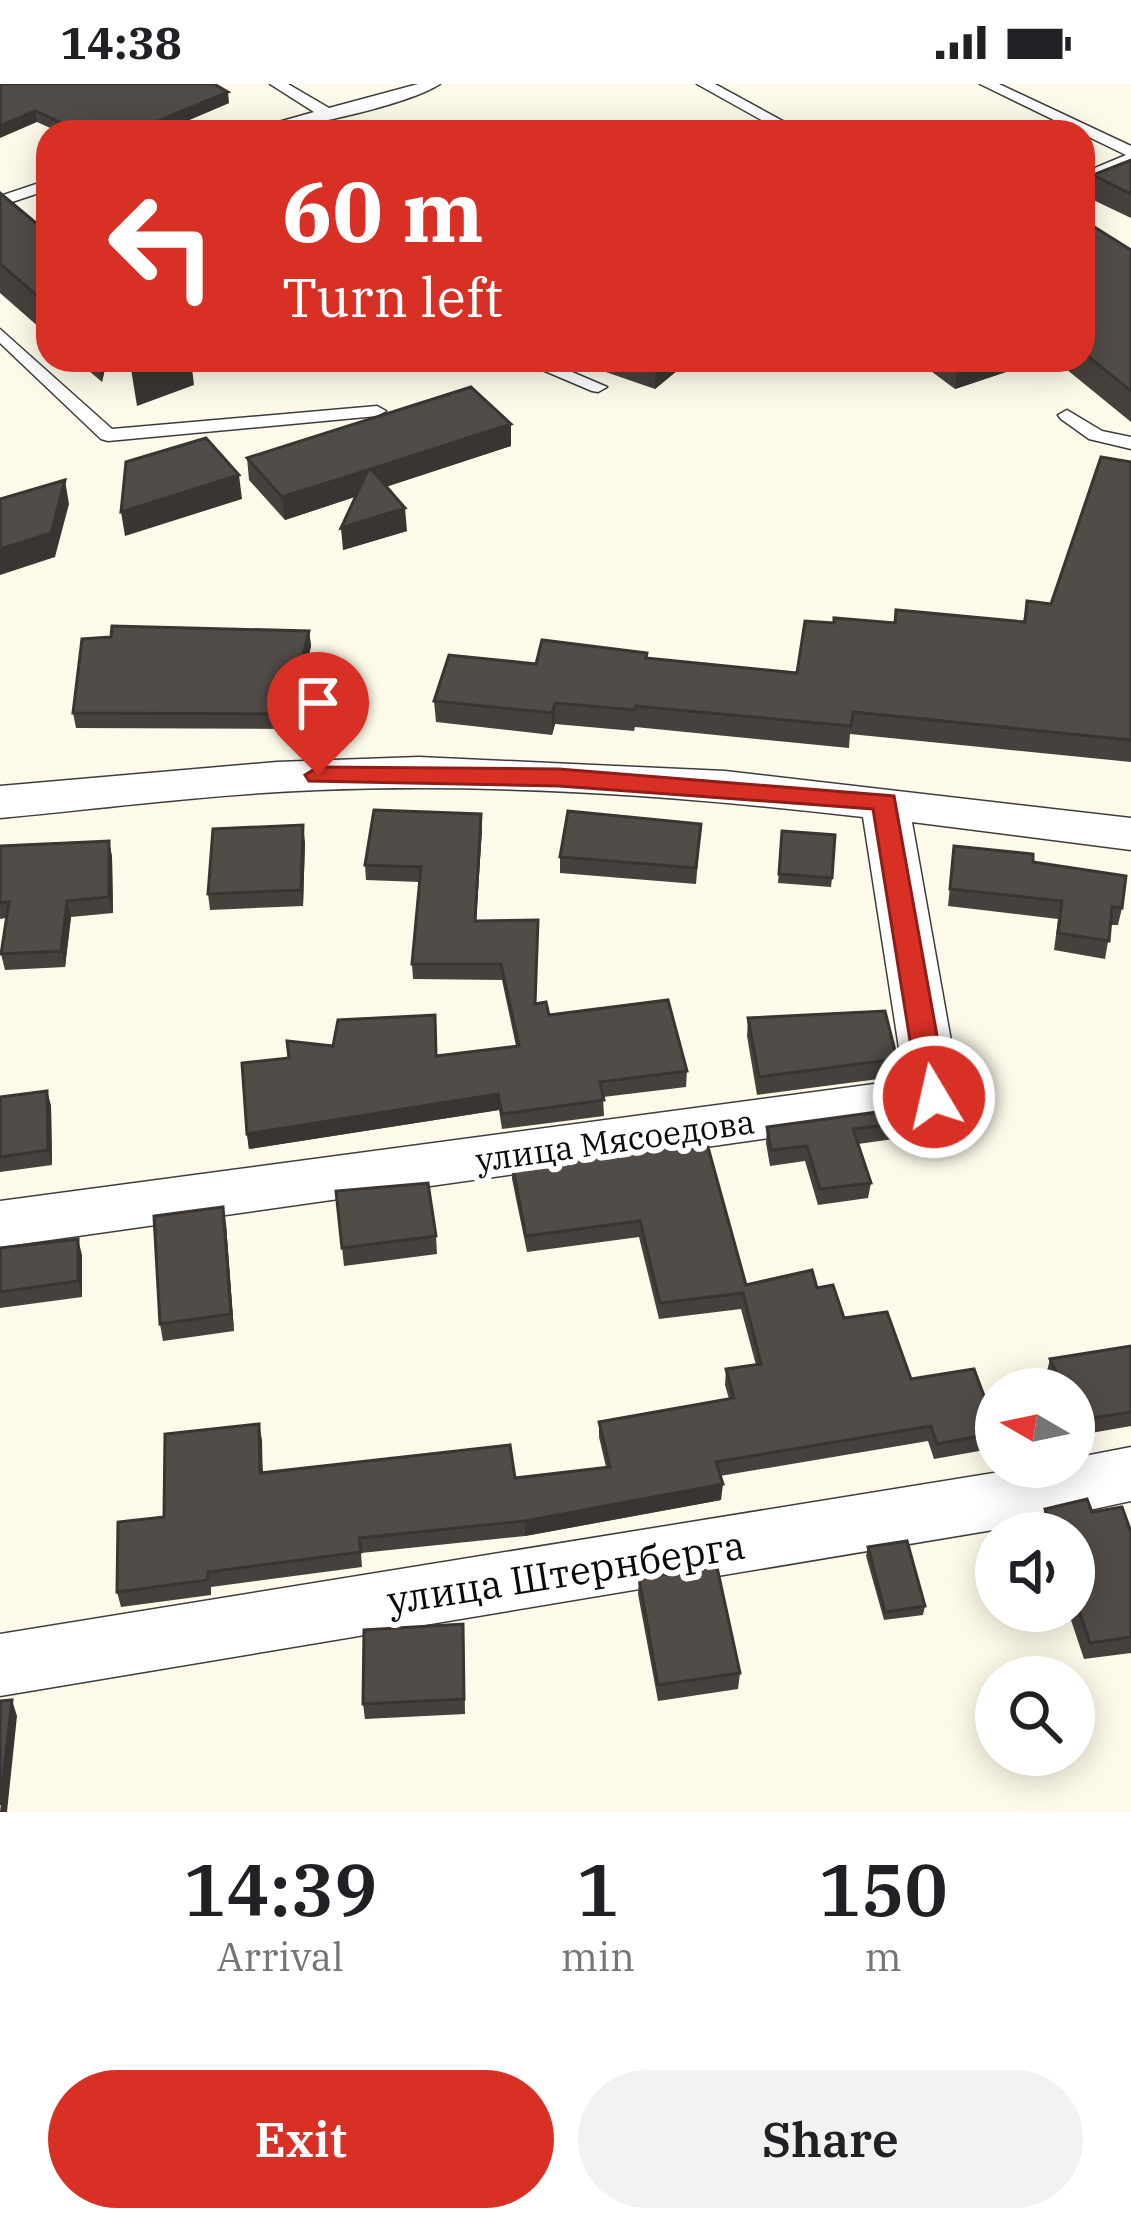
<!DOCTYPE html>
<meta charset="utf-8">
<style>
body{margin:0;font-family:"IBM Plex Serif",serif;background:#f2f2f2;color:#202124;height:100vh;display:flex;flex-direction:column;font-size:45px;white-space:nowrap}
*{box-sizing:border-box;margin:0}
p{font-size:39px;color:#757577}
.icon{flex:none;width:66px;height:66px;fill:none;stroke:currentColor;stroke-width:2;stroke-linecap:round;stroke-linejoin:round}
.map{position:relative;height:1728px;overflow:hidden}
.details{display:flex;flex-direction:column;background:#fff;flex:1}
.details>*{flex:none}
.hud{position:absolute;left:36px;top:36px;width:1059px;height:252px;border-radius:36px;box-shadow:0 6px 30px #0003;background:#d93025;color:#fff;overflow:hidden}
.needle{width:78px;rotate:279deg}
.fabs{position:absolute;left:975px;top:1284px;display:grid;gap:24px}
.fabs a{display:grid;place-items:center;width:120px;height:120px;border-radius:50%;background:#fff;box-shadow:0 6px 30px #0003;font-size:60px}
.pin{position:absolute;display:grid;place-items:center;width:102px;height:102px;color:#fff;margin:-123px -51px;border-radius:50% 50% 50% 0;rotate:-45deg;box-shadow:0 0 12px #0007}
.pin .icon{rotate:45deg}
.me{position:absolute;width:132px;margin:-66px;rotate:351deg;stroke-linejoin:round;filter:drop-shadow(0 0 9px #0008)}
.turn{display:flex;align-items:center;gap:42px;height:252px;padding:0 48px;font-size:54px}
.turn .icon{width:156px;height:156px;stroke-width:2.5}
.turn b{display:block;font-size:84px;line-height:102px}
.eta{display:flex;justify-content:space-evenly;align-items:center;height:204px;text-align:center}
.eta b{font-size:72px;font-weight:600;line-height:84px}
.primary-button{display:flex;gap:24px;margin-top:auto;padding:24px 48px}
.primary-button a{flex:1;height:138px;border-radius:72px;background:#d93025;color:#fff;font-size:48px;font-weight:600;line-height:138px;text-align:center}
.primary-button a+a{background:#f2f2f2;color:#202124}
.status{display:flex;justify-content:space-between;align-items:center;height:84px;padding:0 60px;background:#fff;direction:ltr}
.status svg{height:33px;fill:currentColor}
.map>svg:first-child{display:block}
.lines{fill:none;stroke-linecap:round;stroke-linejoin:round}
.service-casing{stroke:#3d3d3d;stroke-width:3}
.minor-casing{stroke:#3d3d3d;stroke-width:3}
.service{fill:#fff;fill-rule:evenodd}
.minor{fill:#fff;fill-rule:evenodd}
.wall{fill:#47413e}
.shaded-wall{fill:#393532}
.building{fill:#524c48;stroke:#393532;stroke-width:3}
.route{fill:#d93025;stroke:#8d1f18;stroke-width:3}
.labels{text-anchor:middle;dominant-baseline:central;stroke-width:12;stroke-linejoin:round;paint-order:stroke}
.street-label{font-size:33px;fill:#0a0a0a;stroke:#fff}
.near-street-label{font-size:39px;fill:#0a0a0a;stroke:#fff}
</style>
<div class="status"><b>14:38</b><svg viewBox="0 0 49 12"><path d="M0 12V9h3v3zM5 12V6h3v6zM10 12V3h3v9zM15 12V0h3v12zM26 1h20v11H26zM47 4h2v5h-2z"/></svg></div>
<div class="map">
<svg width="1131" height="1728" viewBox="0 0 1131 1728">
<rect width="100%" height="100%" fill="#fdfae9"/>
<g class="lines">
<!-- service casing -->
<g class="service-casing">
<path id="service" d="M270,0H288L329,24L418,0H440C406,22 286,48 243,48L314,28Z
M697,0H715L803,48H783Z
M980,0H999L1131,62V81L1083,100V89L1126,71Z
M48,96V106L0,122V112Z
M0,245L112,345L377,322L386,327L377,332L108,357L101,355L0,259Z
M519,276H544L607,303L598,308L592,307Z
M1067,326L1102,347L1131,353V365L1089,355L1061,335L1058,331Z"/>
</g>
<!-- minor casing -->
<g class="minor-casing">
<path id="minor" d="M419,673L725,687L1131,734V766L912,738L961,1013L953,1028L0,1163V1117L904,996L863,733C682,712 500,699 318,706C212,710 106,724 0,734V702L277,678Z
M1131,1363V1417L1005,1444L0,1612V1550L1030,1383H1074V1374Z"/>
</g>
<!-- service -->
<use href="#service" class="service"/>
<!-- minor -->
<use href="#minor" class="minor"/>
</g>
<!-- wall -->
<path class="wall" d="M0,0L229,19L161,48H59L37,38Z
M1131,76V134L1089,114L1093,91Z
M0,109L48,149V251L0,209Z
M1083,140L1131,166V338L1055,276H1083Z
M76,276H107L102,298Z
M571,276H690L655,305Z
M916,276H1042L955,305Z
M511,340V362L386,403L407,447L343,466L355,413L285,436L249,396L247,374Z
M1131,378V678L850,650L849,664L635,643L634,647L555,640L552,651L436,638L434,617L536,580L646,574L797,589L834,539L1023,538L1027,517L1051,520Z
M309,547L311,562L307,579L346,581L347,596L338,639L288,637L287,645L76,644L73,629Z
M701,740L696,800L560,789V773Z
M482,745L476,837L536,920L549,931L687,987L686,1003L603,1013L604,1032L502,1045L499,1026L249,1065L247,1050L437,972L516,962L502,896L413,895L412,880L419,798L366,796L365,781Z
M782,747L832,794L831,803L778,799Z
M109,757L112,773L113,829L71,833L65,883L5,886L1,870L6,834L0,835V762Z
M305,758L303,822L210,826L208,810Z
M954,762L1033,778L1122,824L1118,841H1111L1105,875L1054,866L1058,835L948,822Z
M748,934L897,975L894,993L757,1011L747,952Z
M47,1007L51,1022L52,1081L0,1088V1013Z
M910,1038L908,1053L858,1060L871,1099L868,1114L818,1121L805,1077L770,1082L766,1059L767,1043Z
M706,1056L746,1201L817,1204L844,1234L911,1295L984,1312L996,1311V1364L934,1375L928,1357L720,1392L721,1416L525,1452L361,1469L362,1483L211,1503V1511L121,1523L117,1508L164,1433L259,1340L263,1389L515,1394L606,1383L599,1353V1338L729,1315L725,1301L726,1285L756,1281L741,1225L659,1235L639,1153L527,1168L512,1095V1079Z
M336,1107L436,1152L437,1170L344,1182Z
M226,1140L234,1247L163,1257L160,1240Z
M0,1164L82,1171V1213L0,1224Z
M1131,1262V1342L1074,1352V1305L1051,1302L1046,1291L1050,1275Z
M1045,1425L1092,1428L1131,1448V1569L1084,1575L1068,1527H1074V1449H1043L1040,1441Z
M868,1463L925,1522L923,1531L884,1536L866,1472Z
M639,1494L740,1589L738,1605L658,1617L638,1510Z
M464,1557L465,1630L365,1635L363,1620Z"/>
<!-- shaded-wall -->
<path class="shaded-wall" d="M228,8L229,19L161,48H132Z
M35,27L37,38L0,54V42Z
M98,276H107L102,298Z
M158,276H191L194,301L137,322L131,285Z
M656,276H690L655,305Z
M965,276H1042L955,305L958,278Z
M511,340V362L372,407L371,385Z
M368,386L369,408L285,436L282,413Z
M239,391L242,415L125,452L121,428Z
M65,396L69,420L55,473L0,491V465Z
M405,424L407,447L343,466L341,444Z
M309,547L311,562L303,594L301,579Z
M346,581L347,596L338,639L336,623Z
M555,619V640L552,651V629Z
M481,730L482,745L475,853V837Z
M303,741L305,758L303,822L301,806Z
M109,757L112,773L113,829L109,813Z
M67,817L71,833L65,883L61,867Z
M47,1007L51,1022L52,1081L48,1066Z
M498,1010L499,1026L249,1065L247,1050Z
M223,1123L226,1140L234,1247L231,1230Z
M78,1155L82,1171V1213L78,1197Z
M259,1340L262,1356L263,1405L260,1389Z
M723,1400L721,1416L525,1452V1437Z
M12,1616L17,1632L7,1728H0Z"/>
<!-- building -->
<path class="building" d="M0,0H214L228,8L132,48H82L35,27L0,42Z
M1131,76V110L1093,91Z
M0,109L48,149V221L0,180Z
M1088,139L1131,166V307L1083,268V140Z
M132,276H158L131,285Z
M471,303L511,340L371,385L405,424L341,444L368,386L282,413L247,374Z
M206,354L239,391L121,428L126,378Z
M1101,373L1131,378V656L853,628L851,642L636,622L635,626L555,619L552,629L434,617L449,571L536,580L542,556L647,569L646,574L797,589L805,537L834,539V534L895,539L896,526L1025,538L1027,517L1051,520Z
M65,396L51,449L0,465V415Z
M112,542L309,547L301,579L346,581L336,623L287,621L285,630L73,629L82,555L111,553Z
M374,726L481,730L475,837L538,836L535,920L546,918L549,931L668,916L687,987L600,998L604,1016L502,1030L498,1010L247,1050L242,979L289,974L287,957L333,962L338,936L435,931L436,972L519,962L501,880H412L421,783L365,781Z
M568,727L701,740L696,784L560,773Z
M303,741L301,806L208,810L213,745Z
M782,747L835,751L832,794L779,790Z
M109,757V813L67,817L61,867L1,870L9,818L0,819V762Z
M954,762L1033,770V778L1126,792L1122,824L1112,823L1109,857L1058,849L1062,817L950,805Z
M885,927L897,975L759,993L748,934Z
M47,1007L48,1066L0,1073V1013Z
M907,1024L910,1038L853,1045L871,1099L820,1105L807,1062L771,1066L767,1043Z
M706,1056L746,1201L812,1186L817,1204L833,1201L844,1234L887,1228L911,1295L974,1285L984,1312L996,1311V1349L937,1360L931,1342L716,1378L723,1400L525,1437L359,1454L361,1468L208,1488V1496L117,1508L118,1438L164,1433L165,1350L259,1340L260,1389L510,1361L515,1394L610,1383L599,1338L734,1314L726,1285L761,1280L743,1209L660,1219L640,1137L526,1152L512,1079Z
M428,1099L436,1152L342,1164L336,1107Z
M223,1123L231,1230L160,1240L154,1132Z
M78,1155V1197L0,1208V1164Z
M1131,1262V1328L1074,1337V1305H1031L1061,1300L1050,1275Z
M1087,1415L1092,1428L1122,1423L1131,1448V1553L1090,1559L1074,1512V1449H1053L1045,1425Z
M907,1457L925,1522L885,1528L868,1463Z
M717,1483L740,1589L658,1601L639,1494Z
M463,1540L464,1615L363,1620L364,1546Z
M12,1616L0,1721V1617Z"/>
<!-- route -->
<path class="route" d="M318,683L559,685L894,712L948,1013L944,1021H923L919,1013L873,725L559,702L309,697L305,691Z"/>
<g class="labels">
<!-- street labels -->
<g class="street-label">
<text transform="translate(615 1056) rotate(-8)">улица Мясоедова</text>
</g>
<!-- near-street labels -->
<g class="near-street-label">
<text transform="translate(566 1488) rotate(-9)">улица Штернберга</text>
</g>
</g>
</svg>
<div class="fabs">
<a><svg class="needle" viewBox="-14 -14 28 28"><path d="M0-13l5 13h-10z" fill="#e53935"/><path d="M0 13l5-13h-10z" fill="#757577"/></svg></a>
<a><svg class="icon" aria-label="sound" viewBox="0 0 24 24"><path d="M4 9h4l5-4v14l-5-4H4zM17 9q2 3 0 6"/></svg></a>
<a><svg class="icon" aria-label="search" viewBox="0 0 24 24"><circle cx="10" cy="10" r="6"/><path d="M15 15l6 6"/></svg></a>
</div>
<div class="pin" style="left:318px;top:691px;background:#d93025"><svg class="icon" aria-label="arrive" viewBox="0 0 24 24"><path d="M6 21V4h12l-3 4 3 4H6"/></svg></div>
<svg class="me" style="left:934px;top:1013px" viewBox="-20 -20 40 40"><circle r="17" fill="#d93025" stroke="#fff" stroke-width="3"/><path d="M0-11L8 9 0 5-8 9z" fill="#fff"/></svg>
<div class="hud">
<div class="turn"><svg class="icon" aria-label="left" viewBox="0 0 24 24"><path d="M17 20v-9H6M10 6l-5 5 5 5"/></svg><div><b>60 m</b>Turn left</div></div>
</div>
</div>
<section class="details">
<div class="eta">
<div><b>14:39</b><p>Arrival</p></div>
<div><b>1</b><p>min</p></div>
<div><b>150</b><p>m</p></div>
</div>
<div class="primary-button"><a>Exit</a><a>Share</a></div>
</section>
